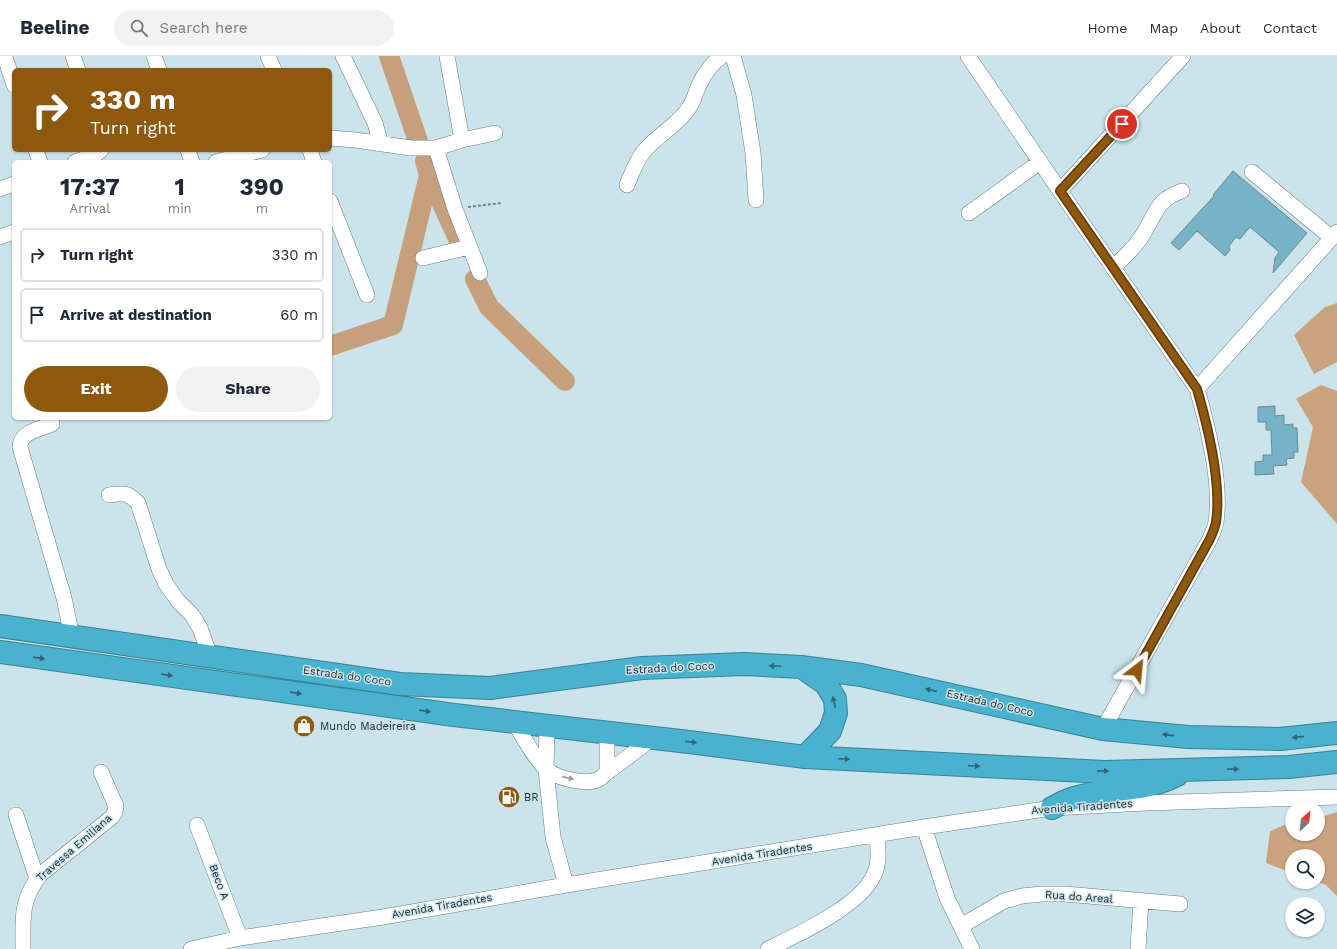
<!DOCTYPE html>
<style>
body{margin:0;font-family:"Work Sans",sans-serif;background:#f2f2f3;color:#1f2937;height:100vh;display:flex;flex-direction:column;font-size:15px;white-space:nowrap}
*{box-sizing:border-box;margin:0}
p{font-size:13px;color:#747a83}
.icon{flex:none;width:22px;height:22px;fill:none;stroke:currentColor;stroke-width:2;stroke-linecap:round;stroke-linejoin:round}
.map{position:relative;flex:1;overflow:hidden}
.side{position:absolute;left:12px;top:104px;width:320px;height:260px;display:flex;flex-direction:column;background:#fff;border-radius:6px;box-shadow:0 1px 3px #0004}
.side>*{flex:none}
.top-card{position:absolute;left:12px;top:12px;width:320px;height:84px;border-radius:6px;box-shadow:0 1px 3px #0004;background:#8f580f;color:#fff;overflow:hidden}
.needle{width:26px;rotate:27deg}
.buttons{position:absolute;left:1285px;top:745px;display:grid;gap:8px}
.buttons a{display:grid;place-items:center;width:40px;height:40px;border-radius:50%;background:#fff;box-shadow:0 1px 3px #0004;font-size:20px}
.pin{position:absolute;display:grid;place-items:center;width:34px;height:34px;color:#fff;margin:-17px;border:2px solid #fff;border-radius:50%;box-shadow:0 1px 4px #0007}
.me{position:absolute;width:44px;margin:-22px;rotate:29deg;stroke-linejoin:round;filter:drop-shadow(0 0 3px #0008)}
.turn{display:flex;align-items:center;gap:14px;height:84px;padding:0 12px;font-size:18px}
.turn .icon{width:52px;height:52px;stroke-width:2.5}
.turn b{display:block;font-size:28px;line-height:34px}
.eta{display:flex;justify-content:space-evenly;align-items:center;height:68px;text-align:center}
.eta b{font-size:24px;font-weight:700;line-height:28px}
.button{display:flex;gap:8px;margin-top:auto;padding:8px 12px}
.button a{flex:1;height:46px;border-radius:24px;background:#8f580f;color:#fff;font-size:16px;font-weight:700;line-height:46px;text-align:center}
.button a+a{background:#f2f2f3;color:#1f2937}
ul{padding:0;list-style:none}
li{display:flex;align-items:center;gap:12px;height:54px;margin:0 8px 6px;padding:0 4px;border:2px solid #e0e1e3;border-radius:6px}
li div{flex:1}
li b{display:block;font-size:15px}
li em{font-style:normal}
header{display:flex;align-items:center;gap:24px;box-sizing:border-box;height:56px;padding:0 20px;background:#fff;border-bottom:1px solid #e0e1e3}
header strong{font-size:19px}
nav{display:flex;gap:22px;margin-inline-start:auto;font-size:14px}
.search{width:280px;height:36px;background:#f2f2f3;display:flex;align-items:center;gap:10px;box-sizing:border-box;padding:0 14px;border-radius:22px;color:#747a83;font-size:15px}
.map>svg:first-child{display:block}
.forest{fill:#c9a37d}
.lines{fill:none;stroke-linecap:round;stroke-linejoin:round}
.river{stroke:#c6a07a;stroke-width:20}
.building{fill:#76b3c6;stroke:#70888f}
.minor-casing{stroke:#667d84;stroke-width:16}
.highway-casing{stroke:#3a8194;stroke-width:24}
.path{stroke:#718187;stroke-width:2;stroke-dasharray:3 2;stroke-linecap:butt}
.minor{stroke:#fff;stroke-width:15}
.highway{stroke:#49b2ce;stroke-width:22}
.oneway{fill:#316573}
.oneway2{fill:#999d9f}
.route-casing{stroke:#5d390a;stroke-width:10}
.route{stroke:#8f580f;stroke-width:7}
.labels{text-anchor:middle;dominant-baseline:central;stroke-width:3;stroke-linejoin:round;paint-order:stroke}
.street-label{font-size:11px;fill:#1d2629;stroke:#cbe4ec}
.poi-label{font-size:11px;fill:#1d2629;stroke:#cbe4ec;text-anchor:start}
</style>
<header>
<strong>Beeline</strong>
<div class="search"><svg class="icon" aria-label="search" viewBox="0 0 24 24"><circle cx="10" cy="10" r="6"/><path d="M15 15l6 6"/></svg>Search here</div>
<nav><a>Home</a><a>Map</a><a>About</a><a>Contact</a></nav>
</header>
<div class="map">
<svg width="1337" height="893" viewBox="0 0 1337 893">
<rect width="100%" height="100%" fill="#cbe4ec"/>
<!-- forest -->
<path class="forest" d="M1337,247V306L1314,318L1294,279L1325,251Z
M1321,329L1337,335V468L1301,426L1313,371L1296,343Z
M1337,756V840L1326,829L1318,826V800H1292V817L1266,807L1270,775L1292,766V778H1318V762Z"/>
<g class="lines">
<!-- river -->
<path class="river" d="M389,0L419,88
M429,119L460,187
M475,223L489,251L565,325
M330,290L393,269L429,119L425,105"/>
</g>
<!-- building -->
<path class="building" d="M1233,115L1307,177L1273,217L1275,202L1279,196L1250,171L1240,183L1236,181L1229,190L1230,194L1225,200L1197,175L1179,194L1171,187L1214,140L1213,139Z
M1275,350V360L1284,359V369L1293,368V372H1297L1298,396H1294V402L1286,403L1287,409L1273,410L1274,418L1255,419V406L1263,405V399H1272L1271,374H1266V366H1258V351Z"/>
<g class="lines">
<!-- minor casing -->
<g class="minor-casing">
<path id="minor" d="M73,0L78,14
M154,0L159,14
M268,0L274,14
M343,0L375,67L381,88
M447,0L462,84
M733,0L744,39L753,97L756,144
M968,0L1060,135L1197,333C1208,371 1222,427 1216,466C1215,472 1212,478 1210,483L1103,673
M5,1L14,29
M330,82L355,84L411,92H436L462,84L495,77
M436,92L455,153L480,217
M36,94L40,106
M188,94L192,106
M310,94L314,106
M75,106L95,99L101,94
M216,106L262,94
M1252,116L1332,182
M627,129C632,117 636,104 645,94C657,80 674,71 686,56C693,48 695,38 699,29C704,18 712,7 722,0
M0,133L14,128
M1060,135L1183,0
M330,145L367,239
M969,157L1040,106
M0,181L14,176
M423,202L469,191
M1113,212C1123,202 1135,192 1142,180C1156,159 1155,144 1182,135
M1197,333L1337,176
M52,368C40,373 20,376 20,391L64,542L72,581
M109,439C124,437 127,436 138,447L159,513L166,528L178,545L192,559L200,572L210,600
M514,666C521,677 537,707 547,714C557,722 587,730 599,723C603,721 605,717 609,715C624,704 638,694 652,682
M547,669L546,714L553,781L566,829
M607,716V676
M16,759L37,823
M197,769L240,882
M924,771L947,842L972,893
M961,870L1004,845L1022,840L1042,838H1065L1180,848
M23,893C23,862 20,844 41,818L112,761L115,756L116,750L101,716
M191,893L240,882L383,861L566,829L924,771L1052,752L1146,747L1337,741
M768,893C799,878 860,850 874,819C880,806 878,793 877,780
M1138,893L1141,845"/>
</g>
<!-- highway casing -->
<g class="highway-casing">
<path id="highway" d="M0,570L400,628L490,632L642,612L744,608L801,611L861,619L1103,673L1188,681L1280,683L1337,677
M0,596L454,659L689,686L805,701L1105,716L1289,711L1337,706
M803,612L826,628L835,643L836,657L830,675L805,701
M1052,752C1058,749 1065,745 1071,743C1107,731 1142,737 1177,719"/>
</g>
<!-- path -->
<path class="path" d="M468,151L501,147"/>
<!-- minor -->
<use href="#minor" class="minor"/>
<!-- highway -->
<use href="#highway" class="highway"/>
</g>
<!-- one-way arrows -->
<defs><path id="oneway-solid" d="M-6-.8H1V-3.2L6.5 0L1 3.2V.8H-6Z"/></defs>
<g class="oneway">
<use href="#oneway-solid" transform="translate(39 602) rotate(8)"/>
<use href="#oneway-solid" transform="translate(775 610) rotate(-177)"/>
<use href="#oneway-solid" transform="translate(167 619) rotate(8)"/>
<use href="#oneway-solid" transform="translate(931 634) rotate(-167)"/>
<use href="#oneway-solid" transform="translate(296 637) rotate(8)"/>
<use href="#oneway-solid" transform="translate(834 646) rotate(-104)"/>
<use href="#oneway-solid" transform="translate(425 655) rotate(8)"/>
<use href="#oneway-solid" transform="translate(1168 679) rotate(-174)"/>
<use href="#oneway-solid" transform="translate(1298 681) rotate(174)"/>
<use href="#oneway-solid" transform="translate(691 686) rotate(7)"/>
<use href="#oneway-solid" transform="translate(844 703) rotate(3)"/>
<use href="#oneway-solid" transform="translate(974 710) rotate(3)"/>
<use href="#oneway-solid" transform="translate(1233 713) rotate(-1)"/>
<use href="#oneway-solid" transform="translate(1103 715) rotate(1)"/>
</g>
<use class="oneway2" href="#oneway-solid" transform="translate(568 722) rotate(13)"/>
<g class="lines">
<!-- route casing -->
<g class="route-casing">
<path id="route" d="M1122,68L1060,135L1197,333C1208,371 1222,426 1216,466C1215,472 1212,478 1210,483L1137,614"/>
</g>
<!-- route -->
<use href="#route" class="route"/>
</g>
<!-- icons -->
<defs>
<g id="shop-disc" transform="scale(1.15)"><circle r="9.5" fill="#8f580f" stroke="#cbe4ec"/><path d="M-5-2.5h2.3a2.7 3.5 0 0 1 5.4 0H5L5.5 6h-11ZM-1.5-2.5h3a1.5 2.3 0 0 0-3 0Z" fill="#fff"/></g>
<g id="fuel-disc" transform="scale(1.15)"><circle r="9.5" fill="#8f580f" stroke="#cbe4ec"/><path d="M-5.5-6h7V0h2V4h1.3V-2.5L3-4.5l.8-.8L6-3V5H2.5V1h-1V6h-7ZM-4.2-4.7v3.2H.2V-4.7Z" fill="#fff"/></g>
</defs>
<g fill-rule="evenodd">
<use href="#shop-disc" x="304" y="670"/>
<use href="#fuel-disc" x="509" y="741"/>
</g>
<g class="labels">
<!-- street labels -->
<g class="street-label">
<text transform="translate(670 612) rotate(-3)">Estrada do Coco</text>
<text transform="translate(347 620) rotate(8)">Estrada do Coco</text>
<text transform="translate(990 647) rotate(13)">Estrada do Coco</text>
<text transform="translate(1082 751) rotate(-4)">Avenida Tiradentes</text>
<text transform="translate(74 792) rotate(-41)">Travessa Emiliana</text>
<text transform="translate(762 798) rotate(-9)">Avenida Tiradentes</text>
<text transform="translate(219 826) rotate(69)">Beco A</text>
<text transform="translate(1079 841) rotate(4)">Rua do Areal</text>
<text transform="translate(442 850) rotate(-10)">Avenida Tiradentes</text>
</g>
<!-- poi labels -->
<g class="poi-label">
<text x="320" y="670">Mundo Madeireira</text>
<text x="524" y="741">BR</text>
</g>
</g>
</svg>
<div class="buttons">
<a><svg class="needle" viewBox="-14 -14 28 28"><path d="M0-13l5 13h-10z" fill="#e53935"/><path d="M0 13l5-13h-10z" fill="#747a83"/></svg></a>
<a><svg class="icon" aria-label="search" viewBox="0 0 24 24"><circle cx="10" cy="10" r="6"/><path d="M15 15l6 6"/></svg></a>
<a><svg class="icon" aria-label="layers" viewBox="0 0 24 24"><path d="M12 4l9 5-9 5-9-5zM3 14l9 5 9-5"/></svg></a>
</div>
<div class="pin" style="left:1122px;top:68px;background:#d93025"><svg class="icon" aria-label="arrive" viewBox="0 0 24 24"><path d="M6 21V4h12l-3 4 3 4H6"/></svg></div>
<svg class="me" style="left:1137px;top:614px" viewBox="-20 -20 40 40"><path d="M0-17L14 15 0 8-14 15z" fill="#8f580f" stroke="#fff" stroke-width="4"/></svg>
<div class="top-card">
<div class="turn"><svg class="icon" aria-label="right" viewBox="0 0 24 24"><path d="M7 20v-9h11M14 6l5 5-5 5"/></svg><div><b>330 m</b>Turn right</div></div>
</div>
<section class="side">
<div class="eta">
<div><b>17:37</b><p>Arrival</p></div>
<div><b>1</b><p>min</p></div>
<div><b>390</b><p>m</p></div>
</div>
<ul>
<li><svg class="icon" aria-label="right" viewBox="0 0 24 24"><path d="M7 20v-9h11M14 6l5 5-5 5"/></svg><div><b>Turn right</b></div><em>330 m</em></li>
<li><svg class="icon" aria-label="arrive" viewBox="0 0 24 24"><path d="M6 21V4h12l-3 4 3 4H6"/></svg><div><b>Arrive at destination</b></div><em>60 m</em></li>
</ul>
<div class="button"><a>Exit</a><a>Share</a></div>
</section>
</div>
